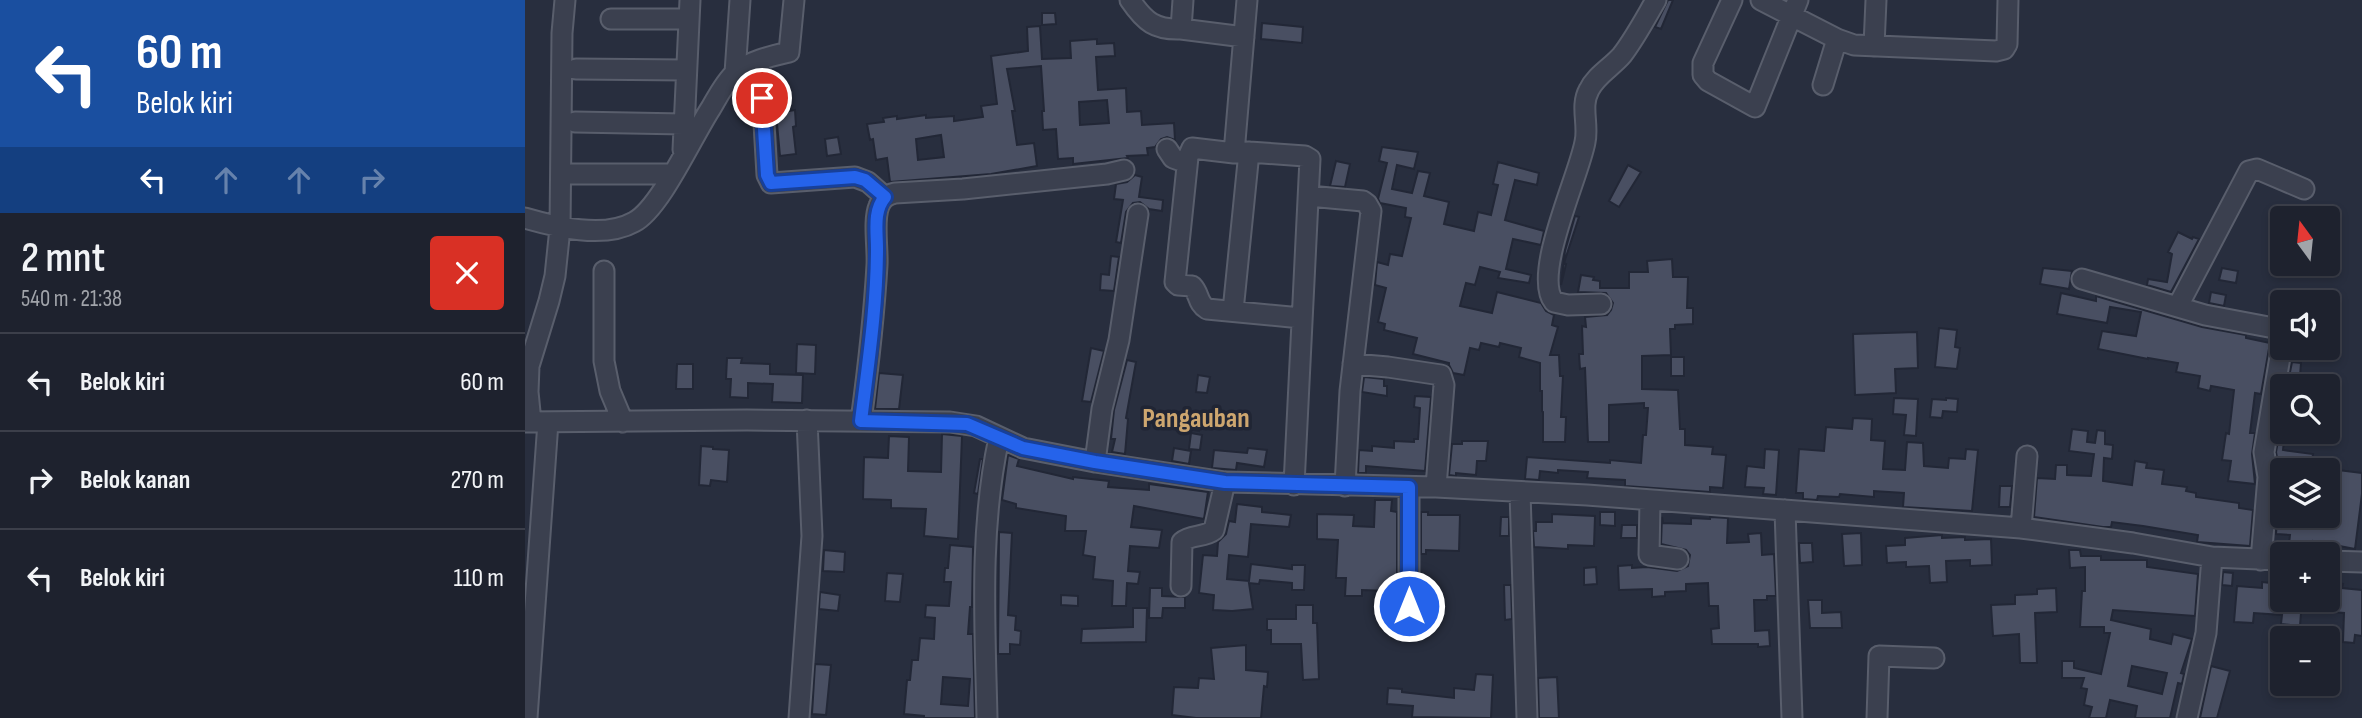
<!DOCTYPE html>
<html lang="id">
<meta charset="utf-8">
<style>
body{margin:0;font-family:"Sofia Sans Condensed",sans-serif;background:#262a36;color:#f1f3f6;height:100vh;display:flex;flex-direction:column;font-size:26px;white-space:nowrap}
*{box-sizing:border-box;margin:0}
p{font-size:23px;color:#a1a4aa}
.icon{flex:none;width:38px;height:38px;fill:none;stroke:currentColor;stroke-width:2;stroke-linecap:round;stroke-linejoin:round}
.map{position:relative;flex:1;overflow:hidden}
.details{display:flex;flex-direction:column;background:#1e222e;width:525px}
.details>*{flex:none}
.banner{background:#1a4fa0;color:#fff;overflow:hidden}
.needle{width:46px;rotate:345deg}
.buttons{position:absolute;left:1745px;top:206px;display:grid;gap:14px}
.buttons a{display:grid;place-items:center;width:70px;height:70px;border-radius:7px;background:#1e222e;box-shadow:0 4px 10px #0003,0 0 0 2px #3c3f4a;font-size:35px}
.pin{position:absolute;display:grid;place-items:center;width:60px;height:60px;color:#fff;margin:-30px;border:4px solid #fff;border-radius:50%;box-shadow:0 2px 7px #0007}
.me{position:absolute;width:77px;margin:-38px;rotate:0deg;stroke-linejoin:round;filter:drop-shadow(0 0 5px #0008)}
.turn{display:flex;align-items:center;gap:24px;height:147px;padding:0 21px;font-size:32px}
.turn .icon{width:91px;height:91px;stroke-width:2.5}
.turn b{display:block;font-size:49px;line-height:60px}
.lanes{display:flex;align-items:center;height:66px;padding:0 21px;background:#0003;justify-content:center;gap:35px;direction:ltr}
.lanes .off{opacity:.35}
.round{display:grid;place-items:center;flex:none;width:74px;height:74px;border-radius:7px;background:#262a36}
.head{display:flex;align-items:center;justify-content:space-between;height:119px;padding:0 21px}
h1{font-size:42px;font-weight:600;line-height:52px}
ul{padding:0;list-style:none}
li{display:flex;align-items:center;gap:21px;height:98px;padding:0 21px;border-top:2px solid #3c3f4a}
li div{flex:1}
li b{display:block;font-size:26px}
li em{font-style:normal}
main{display:flex;flex:1;min-height:0}
.map>svg:first-child{display:block}
.building{fill:#494f62;stroke:#222736;stroke-width:2;fill-rule:evenodd}
.lines{fill:none;stroke-linecap:round;stroke-linejoin:round}
.minor-casing{stroke:#595e6c;stroke-width:23}
.minor{stroke:#3b404f;stroke-width:19}
.route-casing{stroke:#184099;stroke-width:18}
.route{stroke:#2563eb;stroke-width:12}
.labels{text-anchor:middle;dominant-baseline:central;stroke-width:7;stroke-linejoin:round;paint-order:stroke}
.quarter-label{font-size:28px;font-weight:bold;fill:#cda66f;stroke:#202534}
</style>
<main>
<section class="details">
<div class="banner">
<div class="turn"><svg class="icon" aria-label="left" viewBox="0 0 24 24"><path d="M17 20v-9H6M10 6l-5 5 5 5"/></svg><div><b>60 m</b>Belok kiri</div></div>
<div class="lanes"><svg class="icon" aria-label="left" viewBox="0 0 24 24"><path d="M17 20v-9H6M10 6l-5 5 5 5"/></svg><svg class="icon off" aria-label="ahead" viewBox="0 0 24 24"><path d="M12 20V5M6 11l6-6 6 6"/></svg><svg class="icon off" aria-label="ahead" viewBox="0 0 24 24"><path d="M12 20V5M6 11l6-6 6 6"/></svg><svg class="icon off" aria-label="right" viewBox="0 0 24 24"><path d="M7 20v-9h11M14 6l5 5-5 5"/></svg></div>
</div>
<div class="head"><div><h1>2 mnt</h1><p>540 m · 21:38</p></div><a class="round" style="background:#d93025;color:#fff"><svg class="icon" aria-label="close" viewBox="0 0 24 24"><path d="M6 6l12 12M18 6L6 18"/></svg></a></div>
<ul>
<li><svg class="icon" aria-label="left" viewBox="0 0 24 24"><path d="M17 20v-9H6M10 6l-5 5 5 5"/></svg><div><b>Belok kiri</b></div><em>60 m</em></li>
<li><svg class="icon" aria-label="right" viewBox="0 0 24 24"><path d="M7 20v-9h11M14 6l5 5-5 5"/></svg><div><b>Belok kanan</b></div><em>270 m</em></li>
<li><svg class="icon" aria-label="left" viewBox="0 0 24 24"><path d="M17 20v-9H6M10 6l-5 5 5 5"/></svg><div><b>Belok kiri</b></div><em>110 m</em></li>
</ul>
</section>
<div class="map">
<svg width="1837" height="718" viewBox="0 0 1837 718">
<rect width="100%" height="100%" fill="#282e3e"/>
<!-- building -->
<path class="building" d="M1143,0H1148L1136,29L1130,27Z
M517,13H530L531,24L517,25Z
M737,23L778,27L777,43L736,39Z
M515,26L517,59L546,58L545,41L572,39V44L589,43L590,56L571,57L573,90L601,88L602,112L616,111L617,125L649,123L650,140L642,137L636,139L630,147L622,148L623,155L602,156L603,158L548,164V158L533,159L531,129L518,130L517,111H519L516,66L482,69L490,111H487L492,145L509,143L512,166L466,174L365,182L362,158L351,160L348,139L345,140L342,124L359,122L358,118L372,116V119L401,115V118L429,116V121L458,117L456,106L472,104L466,56L503,51L502,27ZM582,100L584,123L555,125L554,102ZM416,135L419,157L393,160L391,139Z
M270,110L271,126L268,127L271,154L255,156L251,113Z
M313,137L316,154L302,156L300,139Z
M857,147L893,152L889,169L872,165L867,189L887,193L893,171L905,173L899,196L924,202L919,224L949,231L953,212L966,215L973,185L968,184L973,162L1014,173L1012,185L990,180L980,220L1019,231L1016,245L988,239L981,269L1006,275L1004,283L973,278L975,272L955,267L950,285L941,283L935,306L967,313L972,292L1016,303L1021,311L1029,315L1027,325L1033,327L1025,355H1034L1035,376H1038L1036,417H1041L1040,442H1018V412L1017,411V391H1015V363L994,357L996,348L975,343L974,347L956,343L954,350L945,348L939,375L928,373L924,365V363L888,354L892,338L859,330L860,324L853,322L861,288L850,285L852,262L863,265L865,254L877,256L886,218L880,217L881,208L855,203L853,199L862,163L854,161Z
M811,161L825,164L820,187L805,186Z
M1103,165L1116,172L1094,207L1084,201Z
M610,175L617,177L614,197L638,200L637,211L624,209L615,202L608,203L601,212L596,243L591,242L598,200L589,199L591,184L602,182Z
M1050,216L1054,217L1039,263L1041,264L1036,285L1040,251Z
M1653,232L1667,239L1668,237L1674,239L1646,292L1622,285L1623,279L1642,282L1647,254L1643,252Z
M586,256L594,257L589,291L575,290L576,274L584,275Z
M1147,259L1148,277H1163L1162,308H1168V324L1150,325V329H1145L1146,355L1117,356V389L1153,390L1155,429H1160V445L1188,447L1187,454L1201,455L1198,488L1185,487V492L1100,486V480L1062,478L1063,472L1033,470V473L1015,471L1014,480L1000,479L1002,457L1085,463V460L1116,463L1118,435H1121L1123,408H1119V403L1084,405V442H1063L1060,368L1055,369L1054,354H1058L1057,326L1061,327L1060,317L1082,315L1086,310L1088,303L1081,293L1053,292L1056,275L1069,277L1068,280L1075,281V288H1104V272H1123L1122,261Z
M1518,268L1547,271L1544,289L1515,284Z
M1697,268L1713,271L1711,283L1694,280Z
M1686,292L1701,295L1699,306L1684,303Z
M1536,293L1571,301V296L1677,327L1721,335V338L1745,343L1736,394L1730,393L1725,433H1730L1727,454L1730,484L1703,481L1706,461L1697,460L1701,433L1704,434L1709,390L1686,386L1685,391L1673,388L1675,376L1651,372L1653,363L1623,358V359L1573,349L1577,331L1611,336L1616,312L1585,307L1582,323L1532,314Z
M1414,328L1432,330L1430,347L1435,348L1432,369L1410,367Z
M1392,332L1393,368L1370,369L1371,393L1330,395L1328,334Z
M272,344L291,345L290,374L271,373Z
M566,348L579,351L566,402L557,401Z
M1146,357H1159V376H1146Z
M202,358H217L216,363L245,364V374L278,375L277,403L247,402L248,384L223,383V398L205,397L206,379H201Z
M602,360L611,362L601,418L603,419L600,454L587,452L590,439H586L589,410Z
M1767,362L1776,363L1775,376L1769,375L1767,387H1762Z
M152,364H168V389H151Z
M354,373L378,375L374,409H350Z
M673,375L685,377L682,393L671,392Z
M839,377L859,379V386H862V396L837,392Z
M890,396L906,397L900,471L841,466V473H833L834,450L847,451V446L869,448V441L889,442V439H893L895,408L889,407Z
M1369,398L1393,399L1391,436L1379,435L1381,415L1368,414Z
M1421,398L1433,399L1432,412L1418,411L1417,418L1405,417L1407,399L1421,400Z
M665,414L677,415L674,431L663,429Z
M1328,418L1347,419L1346,440L1360,441L1358,469L1380,470L1382,442L1398,443L1399,466L1423,468L1424,458L1440,459L1441,449L1453,450L1447,511L1378,507L1379,493L1349,491V497L1315,494L1314,497L1293,496L1292,500L1278,499V493H1271L1274,449L1299,451L1301,427L1327,429Z
M1547,429L1563,431L1562,442L1570,443L1572,430L1580,431V444L1588,445L1587,459L1579,458L1578,481L1607,485L1610,461L1622,463L1621,468L1639,470L1637,484L1662,487L1661,491L1671,493V497L1714,503V508L1728,510L1725,546L1672,542L1673,535L1618,526L1587,522L1586,527H1578L1509,517L1512,478L1530,479L1531,465H1542V475L1566,476L1569,454L1544,451Z
M1755,430L1760,432L1758,450L1788,454L1786,469L1765,467V470L1754,469L1751,452Z
M666,433L677,435L675,450L664,449Z
M417,434L437,436L433,539L399,536L401,509L366,508V500L338,499L339,457L363,458L364,436L384,437L383,471L416,472Z
M937,441H963L961,461H952L951,475L931,473V476L924,475L927,444H937Z
M176,446L188,447V449L204,450L202,482L186,480L185,486L174,485Z
M649,448L666,451L664,464L647,461Z
M723,448L742,450L739,467L712,463L711,470L687,468L689,450L722,453Z
M1240,449L1254,450L1251,495L1238,494L1239,488L1220,487L1222,466L1239,468Z
M483,455L494,459L492,466L548,479V477L584,481L583,487L624,490V484L683,492L679,519L609,506L606,527L637,530L634,548L605,546L603,571L615,572L613,584L602,583L601,606H587L588,581L568,579L570,557L558,555L561,531H540L541,516L491,508V504L477,500Z
M455,459H458L453,494L449,493Z
M1813,470L1837,473V494L1830,549L1788,541L1787,547L1764,544L1765,535L1751,534L1753,507L1757,508V516H1781V519L1802,521V484L1811,485Z
M1475,486H1487L1485,507H1474Z
M850,500H867L866,511L872,512V606L877,616H864L865,591L837,590V596H820L821,578H811L813,540L792,539V514L829,515L828,526L849,527Z
M712,504L737,507V512L766,515L764,527L726,524L723,557L704,555L702,579L724,581L726,564L767,569V565H780L779,590H767V583L735,580L734,584L724,583L728,609L707,611L688,610L689,595L674,593L678,555L692,556L693,542L701,534L704,521L710,522Z
M896,512H903V515H935L934,551L901,550V554H896Z
M1075,512H1090V526L1075,525Z
M1027,514L1070,516L1069,546L1043,545V549L1009,547L1008,531H1011V522H1027Z
M976,517H984V536H975Z
M1137,517L1138,523L1166,524V518L1185,519V517L1203,518L1202,543L1224,542L1223,534L1236,533L1237,555L1249,554L1251,596H1242V600H1229L1230,631L1244,630L1245,646L1233,647V644H1187L1186,629L1194,628L1193,606H1184L1183,583L1161,584V591L1140,592V596L1127,597V589L1094,590L1093,566L1107,565V568L1122,567L1152,571L1163,566L1165,555L1161,550L1136,544Z
M1097,525H1112V538H1096Z
M474,532L487,533L483,615L491,616L490,630L496,631L495,645L485,644V654H473Z
M1336,533L1337,565L1319,566L1317,534Z
M1417,535V538L1440,537V540L1466,539L1467,565L1445,566V560L1421,561L1422,582L1405,583L1404,566L1381,567V562L1362,563L1361,546L1380,545V538Z
M1274,543H1287L1288,562L1275,563Z
M425,545L448,547L447,607H445L443,634H448L450,718H399V716L379,714L382,680H385L387,660H393L395,638L409,639L410,618L400,617L401,605L424,606L426,582H419L420,568H423ZM418,677L445,679L443,706L416,704Z
M299,550L320,552L319,572L298,571Z
M1544,550H1555L1556,556H1576V560H1622V567L1673,574L1670,616L1588,610L1586,620L1626,629L1625,639L1646,644L1648,634L1667,639L1656,673L1659,674L1657,684L1653,683L1645,718H1610L1612,706L1585,700L1581,718H1564L1567,707L1559,705L1562,689L1556,688L1559,678H1537V661H1549V668L1576,674L1585,633H1579V627H1555L1557,591H1560V567L1545,568ZM1607,666L1642,673L1637,694L1603,686Z
M1071,567L1072,584L1059,585V568Z
M1698,572L1708,573L1707,586L1697,585Z
M362,573L378,574L375,602L360,601Z
M1737,582L1755,584L1754,600H1777L1775,626L1756,624L1757,615L1729,613L1728,623L1709,622L1712,586L1737,588Z
M1807,583L1818,584L1817,588L1837,590V636L1830,635L1829,643L1818,642L1819,613L1806,612Z
M979,585H986L987,619L980,620Z
M625,588H637V596L660,597V608H638L637,618H624Z
M1531,588L1532,612L1510,613L1512,663H1495L1494,634L1468,636L1466,605L1490,604V595L1512,594V589Z
M295,592L315,595L313,611L294,609Z
M536,595L553,596V606L536,605Z
M1283,600H1297V613L1316,612L1317,628H1285Z
M771,605H788V623H792L794,679L778,680L776,644H746V630H742V619H771Z
M608,608H622L621,642L556,643L557,629L608,627Z
M721,645V670L743,672L742,687L739,686L736,718H671L647,715L649,687L673,688L674,678L689,679L686,648Z
M290,664L306,665L301,715L287,714Z
M1686,666L1705,671L1692,718H1675Z
M951,674L968,675L966,718L887,717L888,706L862,704L863,688L877,689V692L929,698V688L949,690Z
M1032,677L1034,718H1014L1013,678Z"/>
<g class="lines">
<!-- minor casing -->
<g class="minor-casing">
<path id="minor" d="M605,0C620,22 630,30 656,29
M658,0L656,29L719,37
M1207,0L1178,63V75L1183,81L1230,107L1273,0
M1236,0L1312,39L1329,45L1471,51L1479,49L1482,44L1483,0
M86,19H163
M1349,46L1351,0
M51,69L161,70
M236,72L242,175L246,183L330,177L343,182L360,197
M210,73L215,0
M1298,85L1312,39
M50,122L159,124
M642,149L648,158L662,163
M158,150L165,0
M709,153L722,0
M46,174H147
M784,196L838,201L842,204L846,211L825,391L820,486
M0,218C31,227 79,239 109,222C135,209 168,135 186,108C193,96 200,82 210,73C224,61 247,56 264,52L269,0
M79,271V361L85,391L98,422
M1557,279L1680,315L1749,328L1754,332L1757,342
M1076,304L1043,305L1029,302C1007,274 1054,176 1060,142C1064,125 1055,106 1064,90C1071,75 1087,67 1097,55C1110,38 1120,19 1131,0
M1653,306L1724,171L1732,169L1779,189
M708,311L724,152
M828,364L863,367L916,375L919,385L911,487
M336,421C343,369 349,318 352,265C353,249 348,220 354,206C357,198 362,195 370,193L438,189L582,174L599,170
M0,422L222,420L425,422L451,426L498,448L570,462L700,482L911,487L1062,495L1496,528L1608,543L1687,557L1757,560
M6,422L3,392L4,366L24,301L30,276L35,228L37,33L40,0
M570,462L577,409L594,340L613,214
M769,485L785,159L780,156L724,152L709,153L667,148L663,157L650,282L653,285L667,286C675,294 672,303 682,309L776,318
M884,487V606
M995,492L1002,718
M1125,500L1124,555L1153,559
M1260,510L1267,718
M1496,528L1502,456
M1736,560L1743,477L1739,452L1757,345
M1802,561L1837,562
M656,586L657,542C666,534 679,538 689,530L700,482
M2,718L23,422
M274,718L287,536L282,420
M462,718C460,625 454,529 474,438
M1352,718L1354,656L1409,658
M1662,718L1681,633L1687,557"/>
</g>
<!-- minor -->
<use href="#minor" class="minor"/>
</g>
<g class="lines">
<!-- route casing -->
<g class="route-casing">
<path id="route" d="M237,98L242,175L246,183L330,177L340,180L360,197C348,211 352,231 352,248C352,306 343,364 336,421L442,424L498,448L570,462L700,482L884,487V606"/>
</g>
<!-- route -->
<use href="#route" class="route"/>
</g>
<g class="labels">
<!-- quarter labels -->
<g class="quarter-label">
<text x="671" y="418">Pangauban</text>
</g>
</g>
</svg>
<div class="buttons">
<a><svg class="needle" viewBox="-14 -14 28 28"><path d="M0-13l5 13h-10z" fill="#e53935"/><path d="M0 13l5-13h-10z" fill="#a1a4aa"/></svg></a>
<a><svg class="icon" aria-label="sound" viewBox="0 0 24 24"><path d="M4 9h4l5-4v14l-5-4H4zM17 9q2 3 0 6"/></svg></a>
<a><svg class="icon" aria-label="search" viewBox="0 0 24 24"><circle cx="10" cy="10" r="6"/><path d="M15 15l6 6"/></svg></a>
<a><svg class="icon" aria-label="layers" viewBox="0 0 24 24"><path d="M12 4l9 5-9 5-9-5zM3 14l9 5 9-5"/></svg></a>
<a>+</a>
<a>−</a>
</div>
<div class="pin" style="left:237px;top:98px;background:#d93025"><svg class="icon" aria-label="arrive" viewBox="0 0 24 24"><path d="M6 21V4h12l-3 4 3 4H6"/></svg></div>
<svg class="me" style="left:884px;top:606px" viewBox="-20 -20 40 40"><circle r="17" fill="#2563eb" stroke="#fff" stroke-width="3"/><path d="M0-11L8 9 0 5-8 9z" fill="#fff"/></svg>
</div>
</main>
